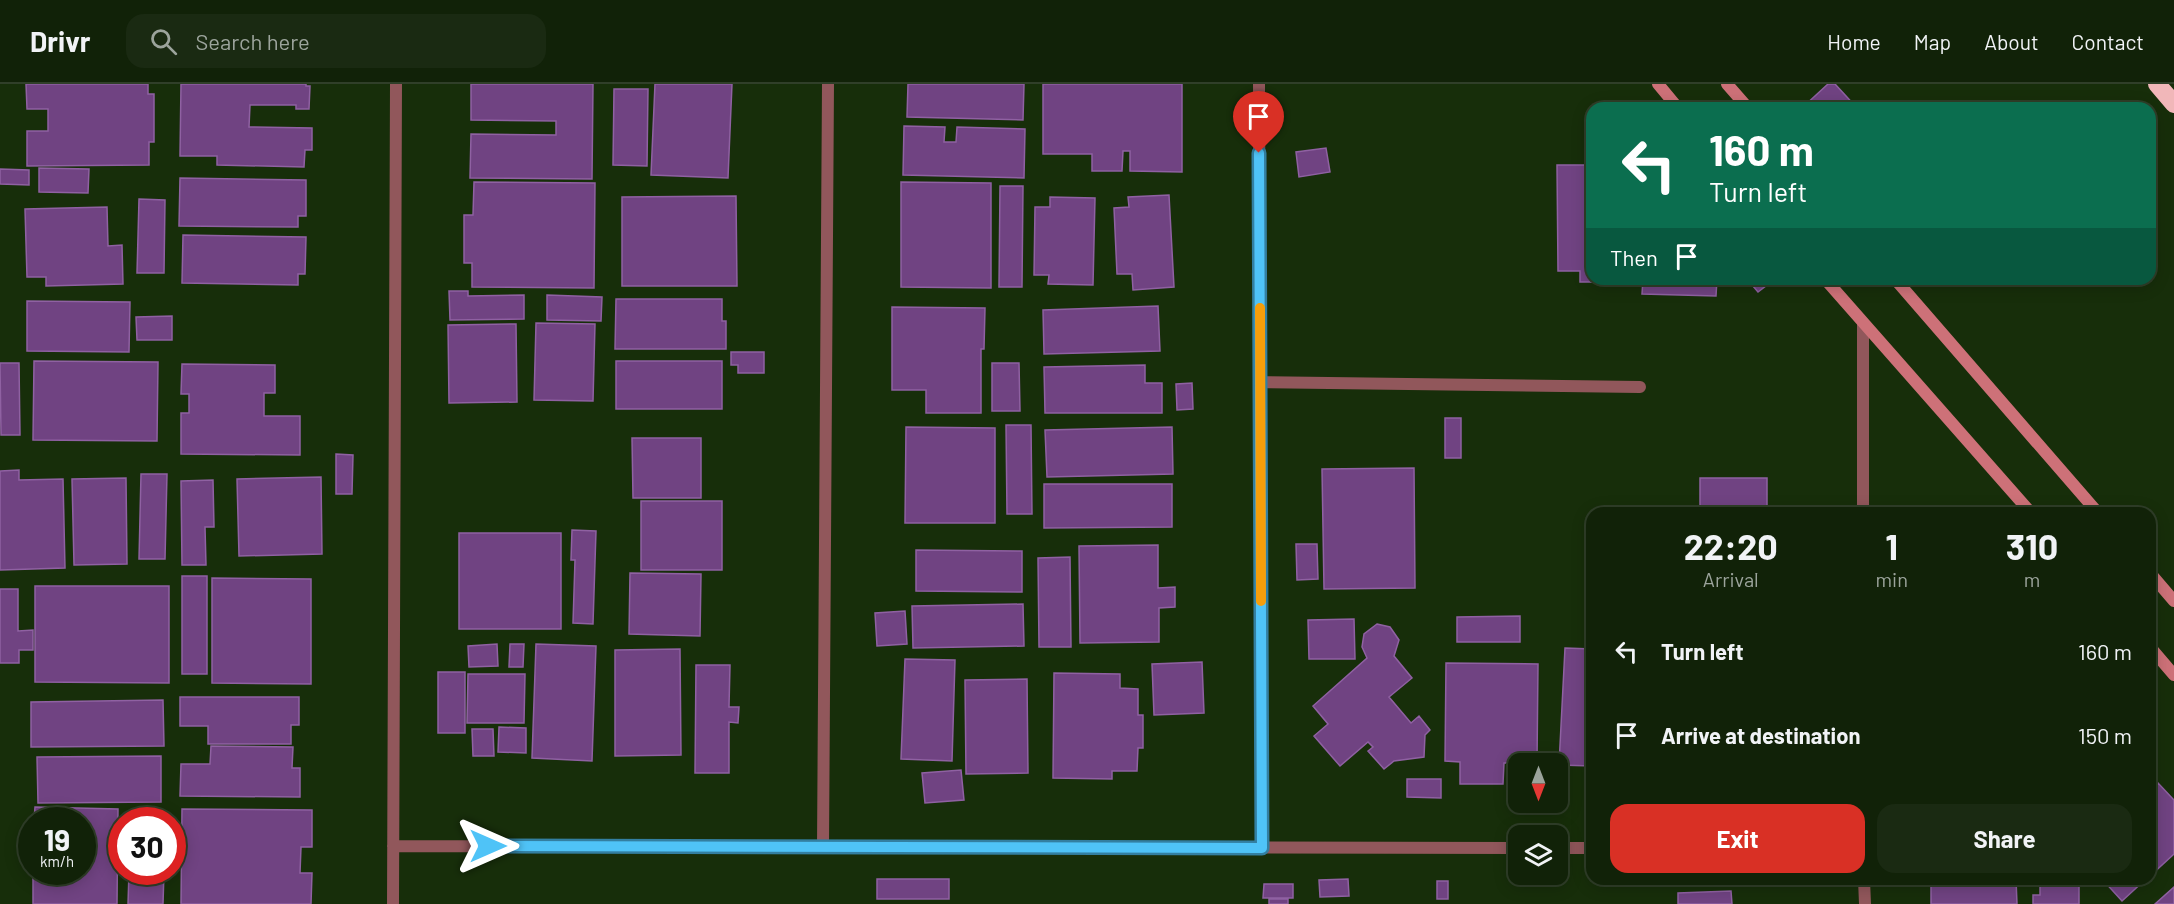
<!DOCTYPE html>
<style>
body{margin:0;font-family:Barlow,sans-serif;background:#1a2a12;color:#f1f3f6;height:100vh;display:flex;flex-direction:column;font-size:22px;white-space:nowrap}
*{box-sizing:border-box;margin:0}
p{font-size:20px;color:#9ca49c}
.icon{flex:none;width:33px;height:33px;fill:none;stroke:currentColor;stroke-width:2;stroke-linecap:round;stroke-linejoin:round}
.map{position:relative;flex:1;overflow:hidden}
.drawer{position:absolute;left:1586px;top:423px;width:570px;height:378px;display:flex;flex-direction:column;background:#112208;border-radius:18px;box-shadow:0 3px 15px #0003,0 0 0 2px #303f29}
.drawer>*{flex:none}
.guide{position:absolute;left:1586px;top:18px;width:570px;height:183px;border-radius:18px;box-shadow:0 3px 15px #0003,0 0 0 2px #303f29;background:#0b6e4f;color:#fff;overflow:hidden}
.needle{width:39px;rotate:180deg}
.tools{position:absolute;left:1508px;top:669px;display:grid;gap:12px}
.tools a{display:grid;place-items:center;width:60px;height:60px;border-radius:12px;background:#112208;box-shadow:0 3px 15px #0003,0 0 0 2px #303f29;font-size:30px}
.speed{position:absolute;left:18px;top:723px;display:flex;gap:12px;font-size:30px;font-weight:700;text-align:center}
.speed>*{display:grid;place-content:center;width:78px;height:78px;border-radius:50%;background:#112208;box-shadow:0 3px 15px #0003,0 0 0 2px #303f29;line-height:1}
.speed small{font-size:15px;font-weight:400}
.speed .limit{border:9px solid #d22;background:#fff;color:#111}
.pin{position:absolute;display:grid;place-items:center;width:51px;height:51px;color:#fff;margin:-62px -26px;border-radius:50% 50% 50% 0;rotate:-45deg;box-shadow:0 0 6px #0007}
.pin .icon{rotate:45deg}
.me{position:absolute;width:66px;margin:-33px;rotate:90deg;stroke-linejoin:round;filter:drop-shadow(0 0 4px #0008)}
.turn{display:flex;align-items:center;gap:21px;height:126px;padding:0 24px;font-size:27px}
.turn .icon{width:78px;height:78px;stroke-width:2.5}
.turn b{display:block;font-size:42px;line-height:51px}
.then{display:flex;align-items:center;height:57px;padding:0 24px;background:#0003;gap:12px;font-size:22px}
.eta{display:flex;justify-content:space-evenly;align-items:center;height:102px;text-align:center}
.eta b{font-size:36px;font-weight:700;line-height:42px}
.primary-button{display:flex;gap:12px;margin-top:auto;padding:12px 24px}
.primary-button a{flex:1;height:69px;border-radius:18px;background:#d93025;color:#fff;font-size:24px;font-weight:700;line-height:69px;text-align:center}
.primary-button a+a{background:#1a2a12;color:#f1f3f6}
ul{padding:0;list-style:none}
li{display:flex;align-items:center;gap:18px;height:84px;padding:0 24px}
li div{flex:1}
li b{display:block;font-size:22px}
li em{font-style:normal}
header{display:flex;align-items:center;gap:36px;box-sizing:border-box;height:84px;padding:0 30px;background:#112208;border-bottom:2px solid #303f29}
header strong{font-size:28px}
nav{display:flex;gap:33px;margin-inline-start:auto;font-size:21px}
.search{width:420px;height:54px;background:#1a2a12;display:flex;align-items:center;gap:15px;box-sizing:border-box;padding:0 21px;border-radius:18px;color:#9ca49c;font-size:22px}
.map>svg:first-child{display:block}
.building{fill:#704382;stroke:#8f61a2;stroke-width:1.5}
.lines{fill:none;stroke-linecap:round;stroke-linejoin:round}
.street{stroke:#91575b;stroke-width:12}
.secondary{stroke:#cd7178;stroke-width:12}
.highway{stroke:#f1b7b9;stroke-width:18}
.route-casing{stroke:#337fa1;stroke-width:15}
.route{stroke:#4fc3f7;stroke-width:10}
.slow{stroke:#f59e0b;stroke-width:10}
</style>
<header>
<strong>Drivr</strong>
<div class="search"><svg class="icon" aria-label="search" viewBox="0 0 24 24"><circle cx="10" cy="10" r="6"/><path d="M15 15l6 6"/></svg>Search here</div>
<nav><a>Home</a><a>Map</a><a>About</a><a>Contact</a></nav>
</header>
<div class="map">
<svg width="2174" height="820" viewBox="0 0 2174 820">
<rect width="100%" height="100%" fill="#172e0a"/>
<!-- building -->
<path class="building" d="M26,0H148V10H154V58H149V81L27,82V47H48V25H27Z
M181,0H306V2H310L309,25H296V21H250L249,43L312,44V66H305L304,83L217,81V72H180Z
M471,0H593L592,95L470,94L471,50L556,51V37L471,36Z
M655,0H732L728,94L651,91Z
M908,0H1024L1023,36L907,33Z
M1043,0H1182V88L1130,87V67H1123L1122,87H1092V70H1043Z
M1828,0H1835L1857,24H1802Z
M614,5H648L647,82L613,81Z
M904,42L945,43L944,58H956L957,43L1025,45L1024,94L903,91Z
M1326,64L1330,88L1299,93L1296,68Z
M1557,81H1592V195H1606V198H1580V187H1558Z
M39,84L89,85L88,109L39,108Z
M0,85L29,86V101L0,100Z
M180,94L306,96V132H298V143L179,142Z
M474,98L595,99L594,204L472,203V179H464V131H473Z
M901,98L991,99V204L901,203Z
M1000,102H1023L1022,203H999Z
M1169,111L1174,203L1133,206L1132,190H1117L1114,124L1129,123L1128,113Z
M736,112L737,202H622V113Z
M1050,113L1095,114L1093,201L1048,200L1049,191H1034L1035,123H1050Z
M139,115L165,116L164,189H137Z
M107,123L108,162L122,161L123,200L46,202V193H27L25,125Z
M183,151L306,153L305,190H298V201L182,199Z
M1643,195H1717L1716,212L1642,210Z
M1747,195H1769L1771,198L1758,208Z
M449,207H468V212L524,211V235L450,236Z
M547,211L602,213L601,237L547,236Z
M616,215H722V237H726V265H615Z
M27,217L130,218L129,268L27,267Z
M1158,222L1160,267L1044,270L1043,226Z
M892,223L985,224L984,265H981V329H926V306H892Z
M172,232V256H137L136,233Z
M536,239L595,240L593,317L534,316Z
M516,240L517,318L449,319L448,241Z
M731,268H764V289H738V281H731Z
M34,277L158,278L157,357L33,356Z
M616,277H722V325H616Z
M0,279H19L20,351H1Z
M992,279H1019L1020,327H992Z
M182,280L275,281V309H264V332H300V371L181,370V329H189V310H181Z
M1145,281V299H1162V329H1045L1044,283Z
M1192,299L1193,325L1177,326L1176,300Z
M1445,334H1461V374H1445Z
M1006,341H1031L1032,430H1007Z
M906,343L995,344V439H905Z
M1172,343L1173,390L1047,393L1045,346Z
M632,354H701V414H633Z
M336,370L353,371L352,410H336Z
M1414,384L1415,504L1324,505L1322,385Z
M19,386V396L63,395L65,484L0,486V387Z
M141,390H167L165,475H139Z
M321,393L322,470L239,472L237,395Z
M126,394L127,480L74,481L72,395Z
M1700,394H1767V429H1700Z
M213,396L214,443H205L206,481H182L181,397Z
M1044,400H1172V443L1044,444Z
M641,417H722V486H641Z
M572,446L596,447L593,540L573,539L575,476H571Z
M459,449H561V545H459Z
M1296,460H1317L1318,495L1297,496Z
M1158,461V504L1175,503V523L1159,524V558L1080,559L1079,462Z
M916,466L1022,467V508L916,507Z
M1070,473L1071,563H1039L1038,474Z
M630,489L701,490L700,552L629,550Z
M182,492H207V590H182Z
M212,494L311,495V600L212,599Z
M35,502H169V599L35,598Z
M0,505H18V547L33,546V566H19V579H0Z
M1023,520L1024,562L913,564L912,522Z
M905,527L907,560L877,562L875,529Z
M1520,532V558H1457V533Z
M1354,535L1355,575H1309L1308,536Z
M1377,540L1390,543L1399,556L1394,572L1412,594L1389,613L1411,639L1419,632L1430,646L1425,651L1424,673L1394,677L1384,685L1368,667L1373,663L1368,658L1340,682L1314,652L1328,640L1313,622L1367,574L1362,563L1364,550Z
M497,560L498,582L469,583L468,562Z
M510,560H524L523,583H509Z
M536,560L596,562L592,677L532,674Z
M1565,564L1592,565V682L1559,681Z
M680,565L681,671L615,672V566Z
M905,575L955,576L952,677L901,675Z
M1202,578L1204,629L1154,631L1152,580Z
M1446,579L1538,580L1537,679H1504L1503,700H1460V678L1445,677Z
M696,581H730L729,623H739L738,639L729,638V689H695Z
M438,588H465V649H438Z
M1054,589L1120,590V604L1138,605V631H1143V664H1138L1137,687H1112V695L1053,694Z
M468,590H525L524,639H467Z
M1027,595L1028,689L966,690L965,596Z
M180,613H299V641H291V660H208V642H180Z
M163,616L164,662L31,663V618Z
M499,643L526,644V669L498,668Z
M472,645H493L494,672H473Z
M211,662L293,663L292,684H300V713L180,712L181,680H210Z
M161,672V718L38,719L37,673Z
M961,686L964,716L925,719L922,689Z
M1407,695H1441V714L1407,713Z
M2158,699L2174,716V770L2150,792V707Z
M35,723L118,725L117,820H33V788H82V736H34Z
M182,725L312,726V763H301L300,789H312L311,820H181Z
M132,731L163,732V736H131Z
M129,788H164L163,820H128Z
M877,795H949V815H877Z
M1348,795L1349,812L1320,813L1319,796Z
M1931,795H2016L2017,820H1931Z
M2040,795H2079V820H2033V811H2040Z
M2102,795H2146L2122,817Z
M1437,797H1448V815H1437Z
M1264,800H1293V814H1263Z
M2174,803V820H2155Z
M1731,807L1732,820H1678V809Z
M1269,815H1288V820H1269Z"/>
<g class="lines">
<!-- street -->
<path class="street" d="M1259,0L1262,764
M1863,239V429
M1260,298L1640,303
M393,762L1518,764
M823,763L828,0
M1557,764H1592
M1864,795L1865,820
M393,820L396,0"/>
<!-- secondary -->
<path class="secondary" d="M1658,0L1678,24
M1727,0L1748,24
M1825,195L2031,429
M1895,195L2098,429
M2150,489L2174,517
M2150,563L2174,591"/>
<!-- highway -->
<path class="highway" d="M2157,0L2174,20"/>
</g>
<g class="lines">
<!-- route casing -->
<g class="route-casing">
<path id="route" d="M488,762L1262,764L1259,69"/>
</g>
<!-- route -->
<use href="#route" class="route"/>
<!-- slow -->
<path class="slow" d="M1260,224L1261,517"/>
</g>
</svg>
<div class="tools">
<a><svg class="needle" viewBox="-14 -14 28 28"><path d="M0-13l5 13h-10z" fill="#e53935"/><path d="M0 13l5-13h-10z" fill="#9ca49c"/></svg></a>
<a><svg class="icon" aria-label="layers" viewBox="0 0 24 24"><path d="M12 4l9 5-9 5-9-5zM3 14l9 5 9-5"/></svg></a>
</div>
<div class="speed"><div>19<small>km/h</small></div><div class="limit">30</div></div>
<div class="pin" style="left:1259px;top:69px;background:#d93025"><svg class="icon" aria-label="arrive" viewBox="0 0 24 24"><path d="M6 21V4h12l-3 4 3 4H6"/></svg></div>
<svg class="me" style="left:488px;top:762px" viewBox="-20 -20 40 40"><path d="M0-17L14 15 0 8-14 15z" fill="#4fc3f7" stroke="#fff" stroke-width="4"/></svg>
<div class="guide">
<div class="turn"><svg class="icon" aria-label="left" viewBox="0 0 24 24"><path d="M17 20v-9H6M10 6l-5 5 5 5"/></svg><div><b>160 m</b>Turn left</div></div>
<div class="then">Then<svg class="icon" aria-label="arrive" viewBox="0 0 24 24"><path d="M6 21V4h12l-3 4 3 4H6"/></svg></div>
</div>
<section class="drawer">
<div class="eta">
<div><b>22:20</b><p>Arrival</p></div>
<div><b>1</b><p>min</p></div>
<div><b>310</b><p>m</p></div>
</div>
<ul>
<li><svg class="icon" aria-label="left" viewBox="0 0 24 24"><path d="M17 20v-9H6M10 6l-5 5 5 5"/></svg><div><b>Turn left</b></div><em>160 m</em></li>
<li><svg class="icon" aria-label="arrive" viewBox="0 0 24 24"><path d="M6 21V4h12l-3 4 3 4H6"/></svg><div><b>Arrive at destination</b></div><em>150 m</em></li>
</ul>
<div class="primary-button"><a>Exit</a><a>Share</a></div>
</section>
</div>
